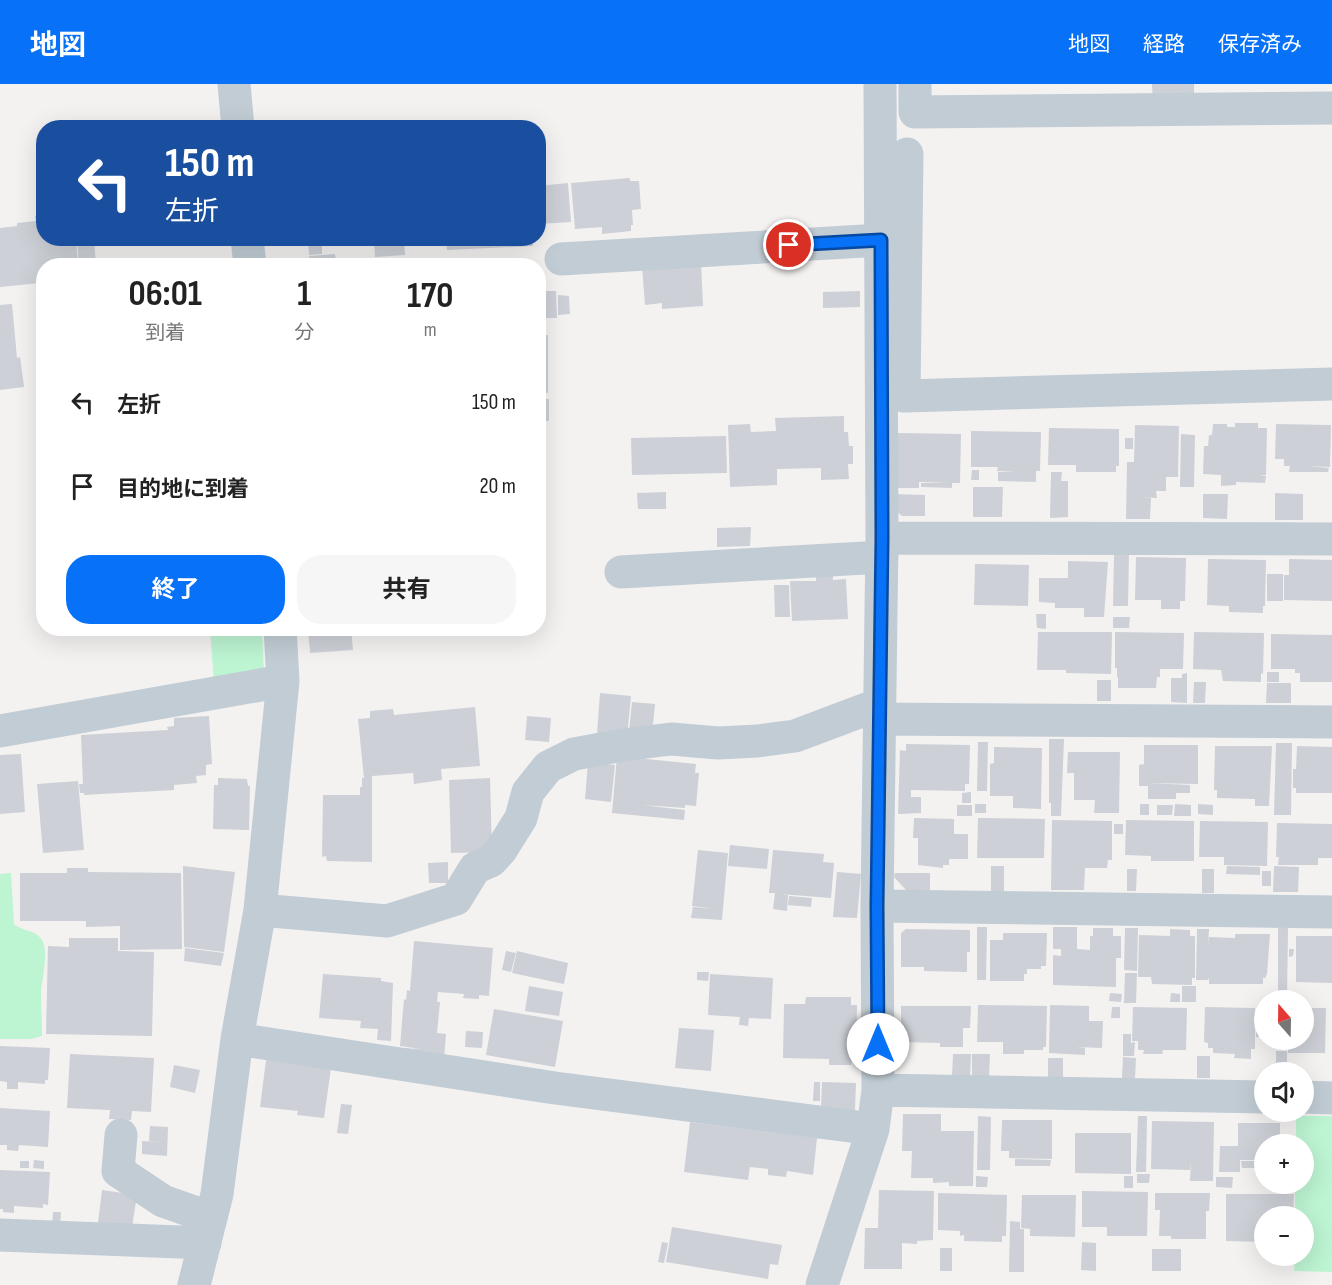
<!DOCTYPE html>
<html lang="ja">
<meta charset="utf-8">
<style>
body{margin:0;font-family:"Sofia Sans Condensed","Noto Sans JP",sans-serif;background:#f6f6f6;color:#222;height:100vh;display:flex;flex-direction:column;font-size:22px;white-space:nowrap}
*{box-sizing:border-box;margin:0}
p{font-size:20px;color:#767676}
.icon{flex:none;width:33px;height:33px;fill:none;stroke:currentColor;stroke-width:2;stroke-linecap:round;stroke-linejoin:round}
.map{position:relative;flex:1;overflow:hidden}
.sheet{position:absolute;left:36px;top:174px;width:510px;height:378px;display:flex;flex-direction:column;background:#fff;border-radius:24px;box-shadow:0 6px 24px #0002}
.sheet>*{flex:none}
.hud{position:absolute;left:36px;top:36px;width:510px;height:126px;border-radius:24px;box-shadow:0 6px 24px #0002;background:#1a4fa0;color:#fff;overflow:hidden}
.needle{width:39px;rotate:340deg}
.buttons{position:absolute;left:1254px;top:906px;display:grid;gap:12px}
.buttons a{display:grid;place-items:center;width:60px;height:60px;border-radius:50%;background:#fff;box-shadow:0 6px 24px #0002;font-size:30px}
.pin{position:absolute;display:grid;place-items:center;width:51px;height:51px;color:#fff;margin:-26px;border:3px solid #fff;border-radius:50%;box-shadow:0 2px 6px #0007}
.me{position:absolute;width:66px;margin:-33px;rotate:0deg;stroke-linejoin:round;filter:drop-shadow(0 0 4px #0008)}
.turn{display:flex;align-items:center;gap:21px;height:126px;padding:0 30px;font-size:27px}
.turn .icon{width:78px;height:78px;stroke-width:2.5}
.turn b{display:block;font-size:42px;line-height:51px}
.eta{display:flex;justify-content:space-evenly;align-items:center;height:102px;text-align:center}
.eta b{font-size:36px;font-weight:700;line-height:42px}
.action{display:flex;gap:12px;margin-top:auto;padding:12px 30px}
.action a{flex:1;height:69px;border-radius:24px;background:#0771f7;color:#fff;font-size:24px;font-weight:700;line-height:69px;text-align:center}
.action a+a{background:#f6f6f6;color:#222}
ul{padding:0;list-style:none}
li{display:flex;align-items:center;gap:18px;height:84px;padding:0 30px}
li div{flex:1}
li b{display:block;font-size:22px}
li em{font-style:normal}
header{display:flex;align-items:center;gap:36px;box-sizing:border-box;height:84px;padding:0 30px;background:#0771f7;color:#fff}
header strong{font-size:28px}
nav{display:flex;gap:33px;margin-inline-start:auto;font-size:21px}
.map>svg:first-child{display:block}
.green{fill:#bdf4d2}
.building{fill:#cdd0d6}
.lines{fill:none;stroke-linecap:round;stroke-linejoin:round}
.minor{stroke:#c1ccd4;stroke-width:33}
.route-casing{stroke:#0549a1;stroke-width:15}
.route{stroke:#0771f7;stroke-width:10}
</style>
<header>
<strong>地図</strong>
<nav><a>地図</a><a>経路</a><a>保存済み</a></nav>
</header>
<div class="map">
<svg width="1332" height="1201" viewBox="0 0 1332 1201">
<rect width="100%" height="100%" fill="#f4f1f1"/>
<!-- green -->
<path class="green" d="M210,545H262L264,590L214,599Z
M11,789L14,840C23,848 35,845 42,856C49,868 42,895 41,908C41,923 42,937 42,952L31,955H0V790Z
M1296,1032H1332V1188L1294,1187L1295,1172H1304V1132H1295V1100H1304V1060H1296Z"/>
<!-- building -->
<path class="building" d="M1152,0H1194V22L1153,23Z
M630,94V97H639L641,125L632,126L633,141H631V147L602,150V143L575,145L571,99Z
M568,99L571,138L538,140V102Z
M35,132H44V154H76L78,182H44V205H41L40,199L0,203V144L17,142V139L36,137Z
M77,154H94L96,182H79Z
M308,154H404L405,171L375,173L374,157L322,161V170L309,171Z
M446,154H533V162L447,166Z
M335,170L337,182H310L309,172Z
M701,179L703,222L662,225V219L645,221L642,182Z
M538,207H556L557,234H538Z
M860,207V223L823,224V208Z
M558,211L569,212L570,230L558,231Z
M12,220L17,274L20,273L24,303L0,306V221Z
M538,251H548V309H538Z
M538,315H549V337H538Z
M844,332V348H848L849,362H853V380H848L849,395L821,396V384L777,385V401L730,403L728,341L750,340L751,348L776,347L775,334Z
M1235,339H1258V344H1267L1266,391H1259L1266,392L1265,399L1236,398V401L1221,402V391L1203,390L1204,362H1208L1209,351H1212L1213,340H1227V343H1235Z
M1276,340L1331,341L1330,383L1307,382L1329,384L1328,388H1289L1290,382H1284V375H1275Z
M1135,341L1179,342L1178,393H1166V407H1156L1157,414L1138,413L1151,414L1150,435H1126L1127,378H1134Z
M1049,344L1119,345V382H1116V388H1076V381H1048Z
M971,347L1041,348L1040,387H1036V398L998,397V388L1016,387H997L998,383H971Z
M898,349L961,350L960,399H952V404L921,403V399L947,398H919V404H898Z
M1181,350L1195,351L1194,403H1180Z
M726,352L727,389L632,391L631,354Z
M1125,354H1133V365H1125Z
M972,386H979V396H971Z
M1051,388H1062L1061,397H1068V433L1050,434Z
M973,403H1003L1002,433H973Z
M666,408V425H638L637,409Z
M1275,409L1303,410V436H1275Z
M893,410L925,411V432H902L892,423Z
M1203,410H1228L1227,435L1203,434Z
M751,443L750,462L717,463V444Z
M1114,470H1129L1128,522H1113Z
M1136,473L1186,474L1185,517H1180V525H1161V516H1135Z
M1208,475L1266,476L1265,522H1263V529L1229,528V522L1207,521Z
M1289,475L1332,476V517L1284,516V491H1289Z
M1068,477L1108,478L1104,533H1084V524H1055V519L1039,518V494H1068Z
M975,480L1029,481L1028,522L974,521Z
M1267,490H1283V517H1267Z
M833,491V496L846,495L848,535L792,537L790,497H816V492Z
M774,501H789L790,533H775Z
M1036,530H1046V545L1037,544Z
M1113,533H1130L1129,544H1113Z
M308,544H351L353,566L310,569Z
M1038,548H1112L1111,590L1066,589V586H1037Z
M1115,548L1184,549L1183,585H1160V593H1157L1156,604H1118V593H1117V584H1115Z
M1194,548L1264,549L1263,590L1261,589V598L1223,597L1221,586L1193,585Z
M1271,550L1332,551V598H1300V589H1295V585H1271Z
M1267,588H1279V598H1267Z
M1187,589V619L1171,618V594H1182V590Z
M1097,596H1111V617H1097Z
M1194,598H1206L1205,619H1193Z
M1267,599H1291V619H1266Z
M600,609L631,612L627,653L597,650Z
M632,618L655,620L652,650L629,648Z
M475,623L480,682L441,685L442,696L414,700L413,689L372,692V778L327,777L326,772L322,773L323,711H360V703H362V694H364L358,635L370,634V627L393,625L394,631Z
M209,632L212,680L206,681V691L196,692L197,699L174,701V706L84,711V709H80L79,700H83L81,651L168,646L167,643L174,642V634Z
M527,632L551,634L549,658L525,656Z
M1049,655H1064L1061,732H1051V719H1049Z
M978,658H988L987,707H977Z
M1276,659H1292L1291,731H1274Z
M906,660L970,661L969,700H965V707L911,706V713H921V729L898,730L900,666L906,667Z
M1144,661H1198V700L1147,699L1190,701V709H1176V715H1148V702H1139V681L1144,680Z
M1215,662H1272L1269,722H1255V715L1217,714V706H1214Z
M1297,662L1332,663V709H1296V704H1293V685H1296Z
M994,663L1042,664L1041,725L1013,724V712H990V680L994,679Z
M1068,668H1120L1119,729H1094L1095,716H1074V689H1067Z
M21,670L25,728L0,730V671Z
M617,672L696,680L695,689H699L696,722L685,721V724L642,721L685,726L684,736L612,729Z
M588,678L615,681L611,718L585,715Z
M218,694L247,695L248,702H250L249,746L213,745L214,701H218Z
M490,694L492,768L451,769L449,696Z
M78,697L84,766L43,769L37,700Z
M971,708V719H962V709Z
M975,720H986V729H975Z
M1140,720H1149V731H1140Z
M1175,720L1191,721V732H1174Z
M1198,720L1213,721V731L1198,730Z
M957,721H972V732H957Z
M1157,721H1173L1172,731H1157Z
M914,734L954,735V750H968V775H949V781H943V784L918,781V754H913Z
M978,734L1045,735L1044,774H977Z
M1052,736L1112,737V776H1108L1107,784H1085L1084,806H1051Z
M1126,736L1194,737V777H1151V772L1125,771Z
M1200,737L1268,738L1267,782L1224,781V773H1199Z
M1277,739L1332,740V774H1318V781H1278L1279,773H1276Z
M1114,740H1123V750H1114Z
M730,761L769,765L767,785L728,782Z
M698,766L728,769L722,836L691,834L693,823L715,825L692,822Z
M773,766L824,770L823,778L834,779L831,814L780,810L788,811L787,827L773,825L775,809H769Z
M448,778V799H429L428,779Z
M183,782L235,788L224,868L184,863Z
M991,782H1004V808L991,807Z
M1227,782L1260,783V791L1226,790Z
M1274,782L1299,783L1298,808H1273Z
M67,784H88V788L181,789L182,865L120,866V842L86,843V837H20V789H67Z
M1127,785H1137L1136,807H1127Z
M1202,785H1214V809H1202Z
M1262,787H1271V802H1262Z
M837,788L861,790L857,834L833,833Z
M895,789H930V807L906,806L894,793Z
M789,812L812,814L811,823L788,821Z
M977,843H987L986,896H977Z
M1053,843H1077V865L1090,866V852H1093V844H1113V852H1121V874H1116V903L1053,901V871L1061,872V865H1053Z
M1125,844H1138L1137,887L1124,886Z
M1278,844H1288L1287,915H1278Z
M906,845L970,846V868H967V888L924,887V883H901V849Z
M1170,845L1190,846V852H1195V894H1192V901L1152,900L1151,893H1138L1139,851L1170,852Z
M1197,845H1209L1208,863L1209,853L1235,854V850H1270L1267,890L1265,894H1263V900H1209V894L1208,896H1196Z
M1003,849H1047L1046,882H1041V885H1027V890H1024V897H990V856H1003Z
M1296,852H1332V899L1296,898Z
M69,854H118V867L154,868L152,952L46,950L48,862L69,863Z
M414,857L493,864L489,912L479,911V915L463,914L464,910L438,908L437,918H440L437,949L446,950L444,975L401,972L402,964L420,965L400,962L404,915L406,916L407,906L410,907Z
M185,864L224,869L221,882L184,877Z
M1289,865H1294L1293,872L1289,873Z
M506,867L516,869L511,888L502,886Z
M517,867L568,879L564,900L512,889Z
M697,888H709L708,897L697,896Z
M1125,889H1137L1136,919H1124Z
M323,890L381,894V897L393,899L391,957L377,956L378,945L360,944L361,937L319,934Z
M710,890L773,894L771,935L749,934L748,942L739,941L740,933L708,931Z
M529,902L563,908L559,932L525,927Z
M1182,902H1196V918H1182Z
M1110,909L1122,910L1121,918L1109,917Z
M1171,909L1180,910V918H1170Z
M806,913H851V921H857L856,976H852L851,981H829V975L783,974L784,920H805Z
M978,921L1047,922L1046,963H1043V966H1024V970H1003V958H977Z
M1050,921L1089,922V937H1103L1102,964L1077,963L1085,964V971L1049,969Z
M901,922H971L970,944H963V963H940V959L901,958Z
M1112,923H1120V934H1111Z
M1133,923L1187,924L1186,966H1163L1162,970H1143L1144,966H1138V957H1132Z
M1205,923L1255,924V965H1251V975L1234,974L1235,970L1213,969V964H1208V959L1204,958Z
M1304,924H1326L1325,969H1288V965L1279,966V960H1275V956H1304Z
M494,925L563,937L555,983L486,971Z
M1257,930H1264V953H1256Z
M679,944L714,946L711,987L675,984Z
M466,947L483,948L482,964L465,963Z
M1123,950H1131V959L1135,958L1134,972H1123Z
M0,962L50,964L48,996H45V1000L18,998V1005H7V998L0,997Z
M1276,967H1287V988H1276Z
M70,970L154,974L151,1028L132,1027L131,1036L109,1035L110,1026L67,1024Z
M953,970H971L970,993H952Z
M972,970H990L989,994H972Z
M1197,972H1210V994H1197Z
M1123,973L1136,974L1135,994H1122Z
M1048,974H1063V994H1048Z
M266,976L331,984L324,1034L297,1031L298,1027L260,1023Z
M174,981L200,986L195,1009L170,1003Z
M814,998H820V1017H813Z
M822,998L856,999L855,1026L821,1025Z
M341,1020L352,1021L348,1050L337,1049Z
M0,1024L50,1027L48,1063L19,1061L18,1067L7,1066V1061H0Z
M903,1030H941V1047H974L973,1102H949V1098L933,1099V1094H911L912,1067H902Z
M978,1032L991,1033L990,1086H977Z
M1138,1032H1147L1146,1088H1136Z
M1002,1036H1052V1075L1009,1074V1067H1001Z
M1152,1037L1214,1038L1213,1097H1190L1191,1077L1190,1086L1151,1085Z
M690,1038L817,1054L813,1091L787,1087L786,1093L768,1091V1085L750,1083L748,1096L684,1088Z
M1238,1039H1280V1060H1264V1076H1240V1088H1219L1220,1062H1238Z
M150,1042L168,1043L167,1072L142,1070V1057L160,1058L149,1057Z
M1075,1049H1131V1090L1075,1089Z
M1015,1075L1051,1076L1050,1082H1015Z
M34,1076L44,1077V1085L33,1084Z
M20,1077H29V1084H20Z
M1241,1077H1264V1084H1242Z
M0,1086L50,1088L48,1121L43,1120V1124L14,1122V1129L3,1128V1125H0Z
M1137,1090H1150L1149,1099H1137Z
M976,1092L988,1093L987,1103H976Z
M1124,1092H1133V1104H1124Z
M1216,1093H1233L1232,1104L1216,1103Z
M102,1106L137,1111L132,1143L98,1139Z
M879,1106L934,1107L933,1156L917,1157V1160L902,1159V1185H864L865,1144H878Z
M1082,1107L1148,1108L1147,1152H1107V1143H1082Z
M938,1109L1007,1111L1006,1152H1002V1158L964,1157V1151L960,1152V1147L938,1146Z
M1155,1109H1210L1209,1127H1206V1155H1171V1152H1159L1160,1126H1155Z
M1226,1110H1294L1293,1132H1264V1140H1262V1158L1226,1157Z
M1022,1111H1076L1075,1153L1030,1152V1145L1021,1144Z
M53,1128H61L60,1143H52Z
M1010,1137L1020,1138V1145H1024V1188H1009Z
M672,1143L782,1161L778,1181L770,1180L768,1195L666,1178Z
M662,1158L668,1159L664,1179L658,1178Z
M1082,1158L1096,1159V1187L1081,1186Z
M940,1164H952V1187H940Z
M1152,1165H1181V1187H1152Z"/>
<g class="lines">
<!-- minor -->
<path class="minor" d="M234,0L238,44
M915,0V28L1332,24
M907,70L904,312L1332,300
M247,154L250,182
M561,175L881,156
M882,454L1332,455
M621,488L882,473
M879,635L1332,638
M0,647L283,597
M877,822L1332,828
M260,826L387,837L456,815L475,784L491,777L501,766L521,734L528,708L548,683L574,670L623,661L671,655L718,659L758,657L795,652L880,620
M237,955L555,1004L873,1045
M878,1006L1264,1013
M1304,1013L1332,1014
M121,1051L118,1087L163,1117L211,1134
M0,1151L205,1159
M194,1201L217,1110L237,955L260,826L283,597L280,544
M822,1201L873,1045L878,1006L877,822L882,454L880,0"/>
</g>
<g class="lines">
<!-- route casing -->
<g class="route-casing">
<path id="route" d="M789,161L881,156L882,454L877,822L878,960"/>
</g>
<!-- route -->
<use href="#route" class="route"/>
</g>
</svg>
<div class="buttons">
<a><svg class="needle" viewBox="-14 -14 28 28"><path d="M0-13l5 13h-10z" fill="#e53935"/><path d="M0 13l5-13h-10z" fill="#767676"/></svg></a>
<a><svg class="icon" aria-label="sound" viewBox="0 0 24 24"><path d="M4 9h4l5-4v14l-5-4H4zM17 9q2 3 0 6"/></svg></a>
<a>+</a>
<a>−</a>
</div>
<div class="pin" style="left:789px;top:161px;background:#d93025"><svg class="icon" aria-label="arrive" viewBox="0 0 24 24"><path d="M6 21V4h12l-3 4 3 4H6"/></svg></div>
<svg class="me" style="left:878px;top:960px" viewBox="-20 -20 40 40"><circle r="19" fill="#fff"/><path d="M0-13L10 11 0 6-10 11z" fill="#0771f7"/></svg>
<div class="hud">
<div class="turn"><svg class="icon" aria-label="left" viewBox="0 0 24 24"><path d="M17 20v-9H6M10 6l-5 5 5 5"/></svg><div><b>150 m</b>左折</div></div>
</div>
<section class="sheet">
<div class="eta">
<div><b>06:01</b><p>到着</p></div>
<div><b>1</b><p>分</p></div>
<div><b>170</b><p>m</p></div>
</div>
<ul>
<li><svg class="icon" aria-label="left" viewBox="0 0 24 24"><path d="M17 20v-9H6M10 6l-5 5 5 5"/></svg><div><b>左折</b></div><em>150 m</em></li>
<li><svg class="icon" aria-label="arrive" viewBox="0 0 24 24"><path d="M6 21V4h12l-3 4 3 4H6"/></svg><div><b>目的地に到着</b></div><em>20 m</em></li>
</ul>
<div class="action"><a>終了</a><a>共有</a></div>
</section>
</div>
